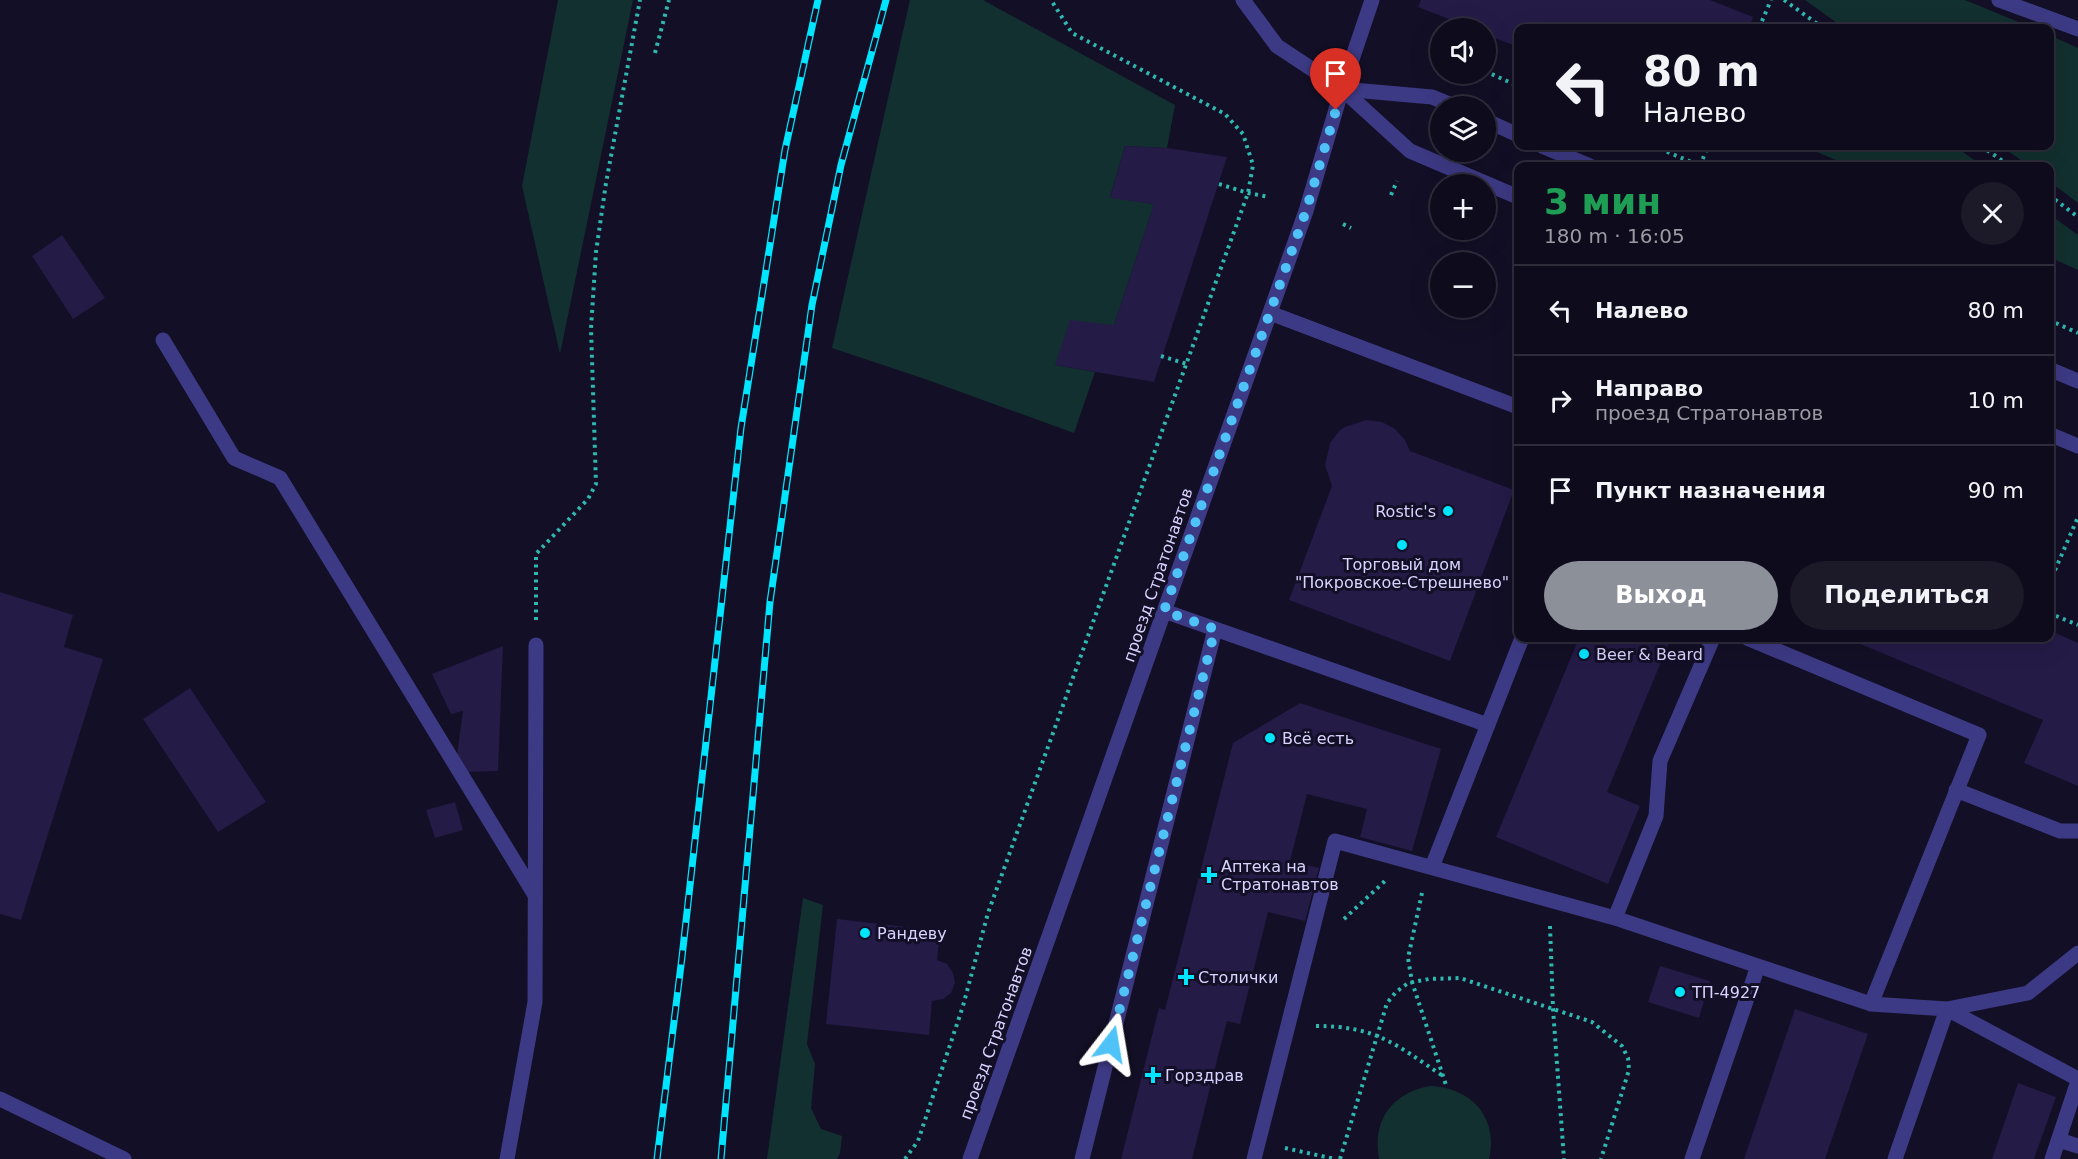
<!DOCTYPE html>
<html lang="ru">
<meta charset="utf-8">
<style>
body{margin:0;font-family:"DejaVu Sans",sans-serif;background:#1c1929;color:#f1f3f6;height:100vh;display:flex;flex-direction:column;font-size:22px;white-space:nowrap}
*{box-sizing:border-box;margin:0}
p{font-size:20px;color:#9b9ba3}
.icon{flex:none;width:33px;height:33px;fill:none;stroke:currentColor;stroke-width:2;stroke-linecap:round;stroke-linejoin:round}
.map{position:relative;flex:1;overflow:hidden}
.sheet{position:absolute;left:1514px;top:162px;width:540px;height:480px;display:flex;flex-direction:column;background:#0e0b1c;border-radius:12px;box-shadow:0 6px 24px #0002,0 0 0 2px #2e2b3b}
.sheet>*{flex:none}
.guide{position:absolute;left:1514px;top:24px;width:540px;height:126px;border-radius:12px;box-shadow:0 6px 24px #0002,0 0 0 2px #2e2b3b;background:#0e0b1c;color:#f1f3f6;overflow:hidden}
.buttons{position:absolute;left:1430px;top:18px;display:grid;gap:12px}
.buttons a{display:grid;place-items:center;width:66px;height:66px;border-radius:50%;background:#0e0b1c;box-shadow:0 6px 24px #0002,0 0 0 2px #2e2b3b;font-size:30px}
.pin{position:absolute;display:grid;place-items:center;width:51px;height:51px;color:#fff;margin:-62px -26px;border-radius:50% 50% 50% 0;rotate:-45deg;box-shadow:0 0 6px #0007}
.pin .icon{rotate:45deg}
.me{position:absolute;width:66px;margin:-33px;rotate:14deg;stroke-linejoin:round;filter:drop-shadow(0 0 4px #0008)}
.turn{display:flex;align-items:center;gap:21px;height:126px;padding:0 30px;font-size:27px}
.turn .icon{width:78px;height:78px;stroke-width:2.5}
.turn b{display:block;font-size:42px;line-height:51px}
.round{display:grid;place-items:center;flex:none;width:63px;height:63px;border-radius:32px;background:#1c1929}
.headline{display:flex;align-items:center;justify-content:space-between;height:102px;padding:0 30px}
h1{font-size:36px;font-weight:600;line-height:45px;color:#1e9e55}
.cta{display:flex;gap:12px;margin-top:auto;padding:12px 30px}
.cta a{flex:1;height:69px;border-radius:36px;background:#8c9099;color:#fff;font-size:24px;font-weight:600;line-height:69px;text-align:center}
.cta a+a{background:#1c1929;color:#f1f3f6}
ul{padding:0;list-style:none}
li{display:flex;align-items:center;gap:18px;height:90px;padding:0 30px;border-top:2px solid #2e2b3b}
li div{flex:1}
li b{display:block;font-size:22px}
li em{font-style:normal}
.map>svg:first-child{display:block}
.green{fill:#12302f}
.building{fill:#241b47}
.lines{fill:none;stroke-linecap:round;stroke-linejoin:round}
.path{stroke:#2fb8b0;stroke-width:4;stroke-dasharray:3 4.5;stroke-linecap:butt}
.lane{stroke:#3d3a85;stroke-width:15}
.street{stroke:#3d3a85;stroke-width:15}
.rail-casing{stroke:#00e5ff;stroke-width:7}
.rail{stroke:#130f26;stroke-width:4.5;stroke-dasharray:14;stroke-linecap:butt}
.route{stroke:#4fc3f7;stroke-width:10;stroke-dasharray:0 18}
.poi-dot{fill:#00e5ff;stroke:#130f26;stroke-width:2}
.labels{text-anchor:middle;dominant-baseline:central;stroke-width:6;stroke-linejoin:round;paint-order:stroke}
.poi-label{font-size:16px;fill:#d9d4ff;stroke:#130f26;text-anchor:start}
.street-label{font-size:16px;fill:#d9d4ff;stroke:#130f26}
</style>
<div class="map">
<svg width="2078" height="1159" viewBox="0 0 2078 1159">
<rect width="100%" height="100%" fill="#130f26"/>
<!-- green -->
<path class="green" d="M558,0H633L560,354L522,186Z
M910,0H983L1175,105L1167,148L1125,146L1110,197L1154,204L1114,325L1055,365L1095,372L1074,433L922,378L832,348Z
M1805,0H1965L2033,28H1844Z
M2049,35L2078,48V203L2049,181V166H2029L2001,146H2049Z
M1803,146H1954L1983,166H1850Z
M2049,214L2078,235V270L2049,257Z
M803,898L823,905L807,1044L815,1064L811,1108L821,1129L842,1136L840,1153L837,1159H767Z
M1430,1086C1471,1087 1499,1118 1489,1159H1379C1372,1120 1392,1093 1430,1086Z"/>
<!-- building -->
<path class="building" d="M1421,0H1710L1753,17L1749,28H1518V47L1485,34V28H1472L1418,7Z
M1125,146L1167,148L1227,157L1154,382L1055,365L1070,320L1114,325L1154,204L1110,198Z
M62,235L105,298L73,319L32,256Z
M1366,420L1382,422L1395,429L1405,440L1410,451L1514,490L1450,661L1289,600L1332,486L1325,465L1330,443L1339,431L1345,427Z
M0,592L73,615L64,647L103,659L21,920L0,914Z
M2049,630L2078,643V786L2024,763L2043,720L1846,638H2049Z
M1579,638H1671L1607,792L1640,806L1608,884L1496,837Z
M503,646L498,771L467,772L457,755L463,711L451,714L432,674Z
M190,688L266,802L218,832L143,719Z
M1300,703L1441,749L1412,851L1360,837L1367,809L1307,794L1290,861L1319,868L1305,921L1268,912L1240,1024L1227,1021L1192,1159H1121L1159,1008L1165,1010L1233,743Z
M455,802L463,830L435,838L426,810Z
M837,919L940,931L937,960L947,964L953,973L955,983L951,993L943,999L932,1001L929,1035L826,1024Z
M1660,966L1710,981L1699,1018L1648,1002Z
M1795,1009L1868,1034L1825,1159H1744Z
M2018,1083L2056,1097L2034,1159H1992Z"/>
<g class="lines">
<!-- path -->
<path class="path" d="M1784,0L1823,28
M1759,28L1771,0
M655,53L669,0
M1485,71L1518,86
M1653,146L1701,166
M1981,146L2010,166
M1700,166L1708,146
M1219,184L1248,193L1269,197
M1391,195L1397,181
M2049,195L2078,217
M1343,224L1351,228
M2049,320L2078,333
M1161,356L1187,364
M2049,584L2078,517
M2049,613L2078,625
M536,620V554L588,499L596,484L591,328L596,252L606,183L640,0
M1422,893L1408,958L1412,982L1447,1088
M1344,919L1385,881
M1550,926L1553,1009L1564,1159
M1316,1026C1376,1026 1395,1044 1443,1076
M1285,1148L1335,1159
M905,1159L918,1141L963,1006L988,913L1248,193L1253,165L1243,134L1225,114L1072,33L1051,0
M1340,1159L1387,1003L1396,992L1408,983L1429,979L1460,978L1592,1022L1622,1046L1628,1058L1629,1070L1601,1159"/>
<!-- lane -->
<path class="lane" d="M1243,0L1277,46L1342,89
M1999,0L2078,29
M1270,313L1518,407
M163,340L234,458L280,478L535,895
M1164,611L1488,725
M1747,638L1979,735L1871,1004
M1956,790L2060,831H2078
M1432,867L1522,638
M1615,918L1656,816L1660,761L1713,638
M1758,966L1871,1004L1947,1009L2078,1079
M0,1099L124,1159
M2059,1140L2078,1146
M1082,1159L1215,629
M1254,1159L1335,841L1615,918L1758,966L1692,1159
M1895,1159L1947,1009L2028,993L2078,953
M2052,1159L2078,1081"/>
<!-- street -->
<path class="street" d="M1342,89L1410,151L1518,197
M1342,89L1432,97L1454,106
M1485,120L1518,135
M1542,146L1590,166
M2049,369L2078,381
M2049,434L2078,446
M507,1159L535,1002L536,645
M970,1159L1306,211L1342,89L1372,0"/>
<!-- rail casing -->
<g class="rail-casing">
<path id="rail" d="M657,1159L682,957L741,428L785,150L818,0
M721,1159L770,602L812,305L841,165L886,0"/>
</g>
<!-- rail -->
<use href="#rail" class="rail"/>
</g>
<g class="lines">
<!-- route -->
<path class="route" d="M1111,1044L1215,629L1164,611L1306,211L1336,110"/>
</g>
<!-- markers -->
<g class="poi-dot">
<circle cx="1448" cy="511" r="6"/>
<circle cx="1402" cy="545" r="6"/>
<circle cx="1584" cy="654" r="6"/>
<circle cx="1270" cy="738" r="6"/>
<path d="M1206 866h6v6h6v6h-6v6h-6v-6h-6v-6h6z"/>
<circle cx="865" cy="933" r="6"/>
<path d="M1183 968h6v6h6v6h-6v6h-6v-6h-6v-6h6z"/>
<circle cx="1680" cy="992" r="6"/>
<path d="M1150 1066h6v6h6v6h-6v6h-6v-6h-6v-6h6z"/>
</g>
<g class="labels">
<!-- poi labels -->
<g class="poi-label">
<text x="1436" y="511" text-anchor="end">Rostic's</text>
<text x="1402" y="564" text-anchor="middle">Торговый дом<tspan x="1402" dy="18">"Покровское-Стрешнево"</tspan></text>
<text x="1596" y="654">Beer &amp; Beard</text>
<text x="1282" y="738">Всё есть</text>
<text x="1221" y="866">Аптека на<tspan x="1221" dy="18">Стратонавтов</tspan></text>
<text x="877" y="933">Рандеву</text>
<text x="1198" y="977">Столички</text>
<text x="1692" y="992">ТП-4927</text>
<text x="1165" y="1075">Горздрав</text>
</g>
<!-- street labels -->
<g class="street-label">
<text transform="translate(1158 575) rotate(-71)">проезд Стратонавтов</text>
<text transform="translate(996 1033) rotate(-70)">проезд Стратонавтов</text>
</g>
</g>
</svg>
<div class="buttons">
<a><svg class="icon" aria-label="sound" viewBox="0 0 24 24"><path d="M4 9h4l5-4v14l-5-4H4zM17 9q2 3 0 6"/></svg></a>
<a><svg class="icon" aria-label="layers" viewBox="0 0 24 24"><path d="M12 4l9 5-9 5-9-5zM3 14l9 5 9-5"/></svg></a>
<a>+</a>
<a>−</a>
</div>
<div class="pin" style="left:1336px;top:110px;background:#d93025"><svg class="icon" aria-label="arrive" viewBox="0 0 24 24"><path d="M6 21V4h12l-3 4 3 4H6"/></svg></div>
<svg class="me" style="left:1111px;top:1044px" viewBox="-20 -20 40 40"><path d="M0-17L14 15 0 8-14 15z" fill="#4fc3f7" stroke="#fff" stroke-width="4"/></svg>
<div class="guide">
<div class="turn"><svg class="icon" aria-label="left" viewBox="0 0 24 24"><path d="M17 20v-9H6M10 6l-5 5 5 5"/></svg><div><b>80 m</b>Налево</div></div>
</div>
<section class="sheet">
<div class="headline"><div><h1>3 мин</h1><p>180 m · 16:05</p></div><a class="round"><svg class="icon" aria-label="close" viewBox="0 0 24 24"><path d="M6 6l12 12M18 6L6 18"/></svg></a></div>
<ul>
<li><svg class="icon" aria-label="left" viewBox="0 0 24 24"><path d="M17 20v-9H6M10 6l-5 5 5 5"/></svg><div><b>Налево</b></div><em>80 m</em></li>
<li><svg class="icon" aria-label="right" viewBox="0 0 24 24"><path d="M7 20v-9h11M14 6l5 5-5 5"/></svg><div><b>Направо</b><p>проезд Стратонавтов</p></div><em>10 m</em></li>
<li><svg class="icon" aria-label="arrive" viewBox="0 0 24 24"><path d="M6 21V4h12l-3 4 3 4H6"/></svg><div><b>Пункт назначения</b></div><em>90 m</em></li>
</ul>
<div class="cta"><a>Выход</a><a>Поделиться</a></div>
</section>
</div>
